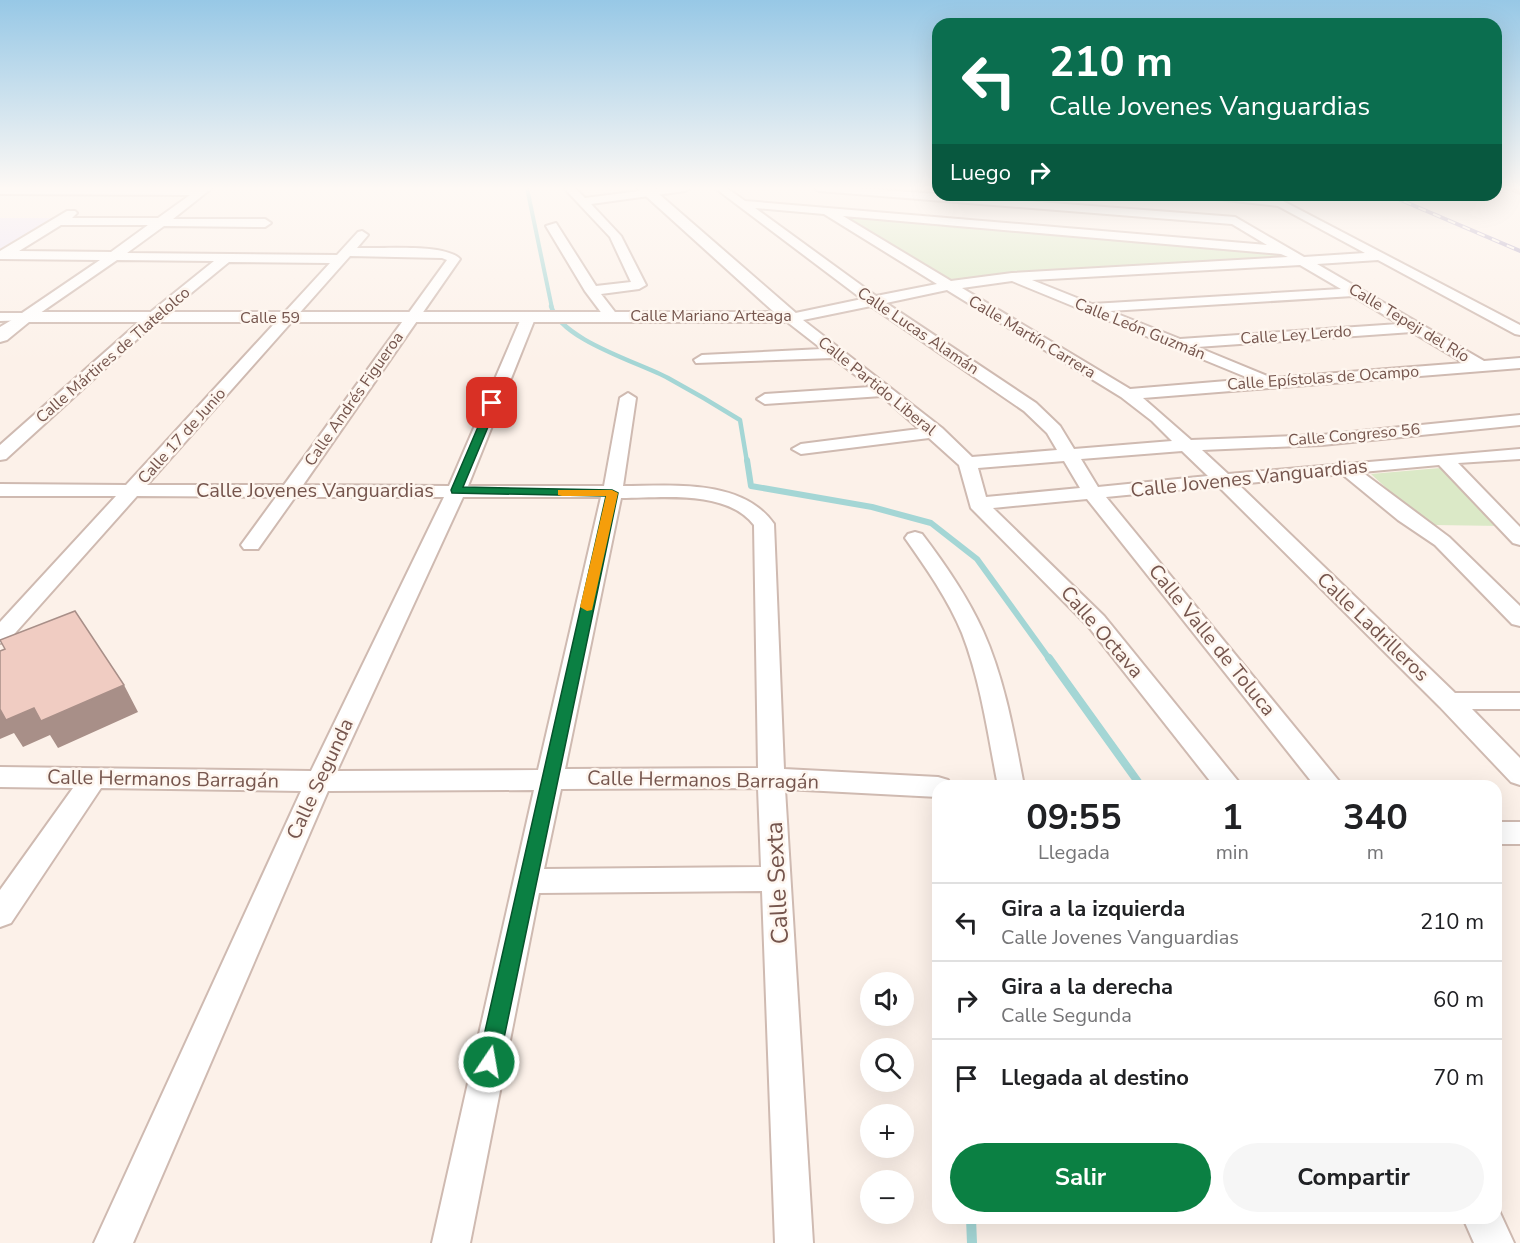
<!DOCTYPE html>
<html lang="es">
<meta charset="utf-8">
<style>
body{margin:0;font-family:"Nunito Sans",sans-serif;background:#f6f6f6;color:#202124;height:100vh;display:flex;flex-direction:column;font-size:22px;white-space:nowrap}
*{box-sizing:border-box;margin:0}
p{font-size:20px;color:#757577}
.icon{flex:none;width:33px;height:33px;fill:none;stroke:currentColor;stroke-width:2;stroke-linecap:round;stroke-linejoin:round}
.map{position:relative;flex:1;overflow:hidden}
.side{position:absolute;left:932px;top:780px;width:570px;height:444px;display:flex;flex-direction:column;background:#fff;border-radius:18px;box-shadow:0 6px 24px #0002}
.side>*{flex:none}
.banner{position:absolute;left:932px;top:18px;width:570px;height:183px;border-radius:18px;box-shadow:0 6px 24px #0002;background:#0b6e4f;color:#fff;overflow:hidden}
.controls{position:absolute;left:860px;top:972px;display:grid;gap:12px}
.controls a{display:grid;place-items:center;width:54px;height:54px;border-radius:50%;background:#fff;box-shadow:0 6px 24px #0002;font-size:30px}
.pin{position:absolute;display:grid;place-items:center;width:51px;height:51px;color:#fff;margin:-26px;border-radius:12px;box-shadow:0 3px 9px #0006}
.me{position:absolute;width:66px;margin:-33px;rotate:12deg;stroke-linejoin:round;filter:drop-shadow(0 0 4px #0008)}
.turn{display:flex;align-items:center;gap:21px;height:126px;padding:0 18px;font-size:27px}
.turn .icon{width:78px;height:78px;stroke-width:2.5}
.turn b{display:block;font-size:42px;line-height:51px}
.then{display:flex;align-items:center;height:57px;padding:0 18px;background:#0003;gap:12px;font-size:22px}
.eta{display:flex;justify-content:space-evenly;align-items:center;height:102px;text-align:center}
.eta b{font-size:36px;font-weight:700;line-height:42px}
.action{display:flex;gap:12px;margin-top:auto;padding:12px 18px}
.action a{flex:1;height:69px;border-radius:36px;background:#0b8043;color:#fff;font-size:24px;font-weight:700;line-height:69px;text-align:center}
.action a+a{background:#f6f6f6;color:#202124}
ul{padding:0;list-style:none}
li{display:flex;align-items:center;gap:18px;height:78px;padding:0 18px;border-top:2px solid #e0e0e0}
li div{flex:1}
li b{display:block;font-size:22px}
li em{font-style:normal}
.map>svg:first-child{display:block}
.education{fill:#eee5f8}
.green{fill:#dbe9c7}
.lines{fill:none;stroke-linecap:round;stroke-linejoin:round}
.stream-far4{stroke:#a4d6d5;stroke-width:4}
.stream-far3{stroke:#a4d6d5;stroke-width:4.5}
.stream-far2{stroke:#a4d6d5;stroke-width:6}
.stream-far1{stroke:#a4d6d5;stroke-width:8}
.stream{stroke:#a4d6d5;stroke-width:10}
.minor-casing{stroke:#cfbab1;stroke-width:4}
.tertiary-casing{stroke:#cfbab1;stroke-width:4}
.minor{fill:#fff;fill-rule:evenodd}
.tertiary{fill:#fff;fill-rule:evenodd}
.rail-casing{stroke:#b2a7c6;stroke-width:4}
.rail{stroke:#fef6ef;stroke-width:2;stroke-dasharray:8;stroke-linecap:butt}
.wall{fill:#ceafa7}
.shaded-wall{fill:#a88f88}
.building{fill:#f0ccc2;stroke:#a88f88;stroke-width:1.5}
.route{fill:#0b8043;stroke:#07532c;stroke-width:1.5}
.slow{fill:#f59e0b}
.labels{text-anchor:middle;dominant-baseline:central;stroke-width:5;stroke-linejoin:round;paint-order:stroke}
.far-street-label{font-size:16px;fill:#75554d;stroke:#fef6ef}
.street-label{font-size:20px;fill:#75554d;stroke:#fef6ef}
.near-street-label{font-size:24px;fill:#75554d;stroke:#fef6ef}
</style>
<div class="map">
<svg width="1520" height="1243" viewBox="0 0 1520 1243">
<rect width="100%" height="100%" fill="#fcf1e9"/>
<!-- education -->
<path class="education" d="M0,218H52L0,249Z"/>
<!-- green -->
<path class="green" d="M845,216L1284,252L1295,259L1038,272L946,280Z
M1440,468L1447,470L1502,526L1434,525L1423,522L1371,474Z"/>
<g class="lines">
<!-- stream-far4 -->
<path class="stream-far4" d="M527,188L552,308"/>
<!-- stream-far3 -->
<path class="stream-far3" d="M551,306C561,340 638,362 668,378C692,391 716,405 740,420L747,462"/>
<!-- stream-far2 -->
<path class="stream-far2" d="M747,460L751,486L872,507L931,523L977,559L1050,660"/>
<!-- stream-far1 -->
<path class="stream-far1" d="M1049,658L1141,786"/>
<!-- stream -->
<path class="stream" d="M971,1218L972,1243"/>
<!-- minor casing -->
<g class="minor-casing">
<path id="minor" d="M0,188H212L173,219H265L271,223L265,227L164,226L127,253L337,255L358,232L362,231L368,235L357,248C380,249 445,243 460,259L303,485L449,486L522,316L529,312L536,316L468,486H604L620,398L628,393L636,398L623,486C671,486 742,478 774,524L784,769L938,777L948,780L951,786H938V797L785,789L813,1243H775L762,891L539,893L470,1243H432L534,790L328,791L133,1243H94L301,791L101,788L11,923L0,927V890L73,788L0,787V767L311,771L444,497H295L258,549H244L241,545L276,497L137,496L8,641L0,643V622L116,496H0V484L126,485L330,263L229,262L157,321L6,459L0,460V445L147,315L214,261L117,260L30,320L0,321V313H22L100,260L0,259V251L67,211H75L77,213L72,218H158L190,195L0,194ZM61,225H148L111,252L19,251ZM350,256L442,258L447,260L284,485H147ZM463,497H601L538,770L337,771ZM621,498C661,498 726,489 754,525L758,768L565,769ZM758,788L761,867L544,869L561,789Z
M564,188H575L585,198L663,188H690L685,191L591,204L621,236L646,285L639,289L601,294L618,316L616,319H606L585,291L546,226L556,223L596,286L631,282L610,237Z
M715,188H727L745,201L1267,245L1232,224L819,191L814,188H857L1235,217L1304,257L1365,253L1278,206L1208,198L1202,195H1239L1281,200L1520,325V335L1515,334L1378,260L1317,264L1484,361L1520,358V368L1143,398L1191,440L1322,435L1520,415V425L1322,445L1202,450L1228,474L1520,449V459L1458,463L1520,527V545L1513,543L1439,465L1362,472L1449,537L1520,606V626L1512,624L1435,545L1398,520L1342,474L1238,484L1455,693H1520V709H1472L1520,758V785L1511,782L1440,707L1218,486L1106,497L1343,786H1315L1087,499L993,508L1104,616L1242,786H1214L1088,626L971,508L959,465L929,438L801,454L792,449L801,444L919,429L882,396L765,404L757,399L765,394L871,387L833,358L696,363L694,360L702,355L822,349L786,321L784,318L786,315L862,299ZM755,208L824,214L937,284L876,296ZM843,216L1281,254L1288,257L1012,273L951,281ZM1300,265L1341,289L1092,304L1032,280ZM1012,281L1251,379L1130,389L962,288ZM947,290L1121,397L1152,421L1172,441L1074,449L1060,426L1036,403L886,303ZM1353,296L1399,324L1180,339L1110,311ZM871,306L1024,411L1047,433L1057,450L972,457L942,428L803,320ZM1412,332L1464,363L1272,378L1197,347ZM1182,451L1208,476L1098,487L1081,459ZM1064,461L1080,488L986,497L978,468Z
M915,532L922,534C945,564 967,596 983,631C1005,680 1014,734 1024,786H998C988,735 981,682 962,633C948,599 926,568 905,538L908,534Z
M1496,822H1520V844H1496Z
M1496,1204L1514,1243H1474L1463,1218H1496Z"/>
</g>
<!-- tertiary casing -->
<g class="tertiary-casing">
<path id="tertiary" d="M637,188H652L797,314L800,318L797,322H29L7,340L0,342V327L25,312H774Z"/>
</g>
<!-- minor -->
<use href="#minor" class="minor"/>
<!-- tertiary -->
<use href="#tertiary" class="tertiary"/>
<!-- rail casing -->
<g class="rail-casing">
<path id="rail" d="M1389,195L1520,251"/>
</g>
<!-- rail -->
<use href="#rail" class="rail"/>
</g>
<!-- wall -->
<path class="wall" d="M1506,188H1520V195L1506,189Z"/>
<!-- shaded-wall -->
<path class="shaded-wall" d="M124,685L138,712L58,748L50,735L23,747L14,733L0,739V708H34Z"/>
<!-- building -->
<path class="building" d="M75,611L124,685L41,721L34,708L6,720L0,709V651L5,649L0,640Z"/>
<!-- sky -->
<linearGradient id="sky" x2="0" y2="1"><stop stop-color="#97c8e6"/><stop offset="0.52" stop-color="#fef9f5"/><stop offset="1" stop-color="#fef9f5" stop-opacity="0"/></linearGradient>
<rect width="1520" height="362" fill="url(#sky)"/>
<!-- route -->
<path class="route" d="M489,401L498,403L463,487L612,490L618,493L499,1062L496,1069L489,1072L481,1069L478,1062L606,496L452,493L451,490Z"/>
<!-- slow -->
<path class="slow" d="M558,490H612L618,493L592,610L587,611L580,607L606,496H562L558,495Z"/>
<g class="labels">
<!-- far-street labels -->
<g class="far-street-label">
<text x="711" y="316">Calle Mariano Arteaga</text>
<text x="270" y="318">Calle 59</text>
<text transform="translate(1409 323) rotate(31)">Calle Tepeji del Río</text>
<text transform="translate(1140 329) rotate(22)">Calle León Guzmán</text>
<text transform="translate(918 331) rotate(34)">Calle Lucas Alamán</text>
<text transform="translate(1296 335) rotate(-4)">Calle Ley Lerdo</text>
<text transform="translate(1032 337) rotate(31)">Calle Martín Carrera</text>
<text transform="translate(113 355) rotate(-41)">Calle Mártires de Tlatelolco</text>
<text transform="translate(1323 378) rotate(-4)">Calle Epístolas de Ocampo</text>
<text transform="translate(877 386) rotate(39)">Calle Partido Liberal</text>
<text transform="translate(354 399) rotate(-55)">Calle Andrés Figueroa</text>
<text transform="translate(1354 435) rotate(-5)">Calle Congreso 56</text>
<text transform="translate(182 436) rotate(-48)">Calle 17 de Junio</text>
</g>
<!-- street labels -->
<g class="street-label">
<text transform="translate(1249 478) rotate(-6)">Calle Jovenes Vanguardias</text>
<text x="315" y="490">Calle Jovenes Vanguardias</text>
<text transform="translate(1373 627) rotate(44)">Calle Ladrilleros</text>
<text transform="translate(1102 632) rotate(49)">Calle Octava</text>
<text transform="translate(1212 640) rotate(51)">Calle Valle de Toluca</text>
<text transform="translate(163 779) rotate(1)">Calle Hermanos Barragán</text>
<text transform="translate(320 779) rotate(-65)">Calle Segunda</text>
<text transform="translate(703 780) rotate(1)">Calle Hermanos Barragán</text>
</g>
<!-- near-street labels -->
<g class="near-street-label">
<text transform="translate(777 883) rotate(-93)">Calle Sexta</text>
</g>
</g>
</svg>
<div class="controls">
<a><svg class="icon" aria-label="sound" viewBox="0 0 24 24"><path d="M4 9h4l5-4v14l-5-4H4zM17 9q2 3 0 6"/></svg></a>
<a><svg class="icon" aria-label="search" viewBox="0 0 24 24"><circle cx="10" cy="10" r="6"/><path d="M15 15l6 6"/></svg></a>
<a>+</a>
<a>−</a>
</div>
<div class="pin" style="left:492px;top:403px;background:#d93025"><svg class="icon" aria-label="arrive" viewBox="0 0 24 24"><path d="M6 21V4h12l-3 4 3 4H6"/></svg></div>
<svg class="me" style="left:489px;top:1062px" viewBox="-20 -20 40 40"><circle r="17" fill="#0b8043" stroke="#fff" stroke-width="3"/><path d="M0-11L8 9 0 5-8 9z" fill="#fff"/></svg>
<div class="banner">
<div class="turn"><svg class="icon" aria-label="left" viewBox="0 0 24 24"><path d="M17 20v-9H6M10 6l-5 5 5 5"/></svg><div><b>210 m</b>Calle Jovenes Vanguardias</div></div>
<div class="then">Luego<svg class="icon" aria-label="right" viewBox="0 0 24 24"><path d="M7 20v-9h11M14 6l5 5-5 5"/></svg></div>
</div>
<section class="side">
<div class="eta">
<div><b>09:55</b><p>Llegada</p></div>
<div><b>1</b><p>min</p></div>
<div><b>340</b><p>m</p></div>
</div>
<ul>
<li><svg class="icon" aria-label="left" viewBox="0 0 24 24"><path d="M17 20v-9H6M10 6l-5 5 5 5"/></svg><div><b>Gira a la izquierda</b><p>Calle Jovenes Vanguardias</p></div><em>210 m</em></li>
<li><svg class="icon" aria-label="right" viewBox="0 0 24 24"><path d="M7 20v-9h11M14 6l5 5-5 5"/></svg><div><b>Gira a la derecha</b><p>Calle Segunda</p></div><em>60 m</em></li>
<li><svg class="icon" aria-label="arrive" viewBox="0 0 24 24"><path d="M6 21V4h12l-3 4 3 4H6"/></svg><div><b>Llegada al destino</b></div><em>70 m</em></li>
</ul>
<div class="action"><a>Salir</a><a>Compartir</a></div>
</section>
</div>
